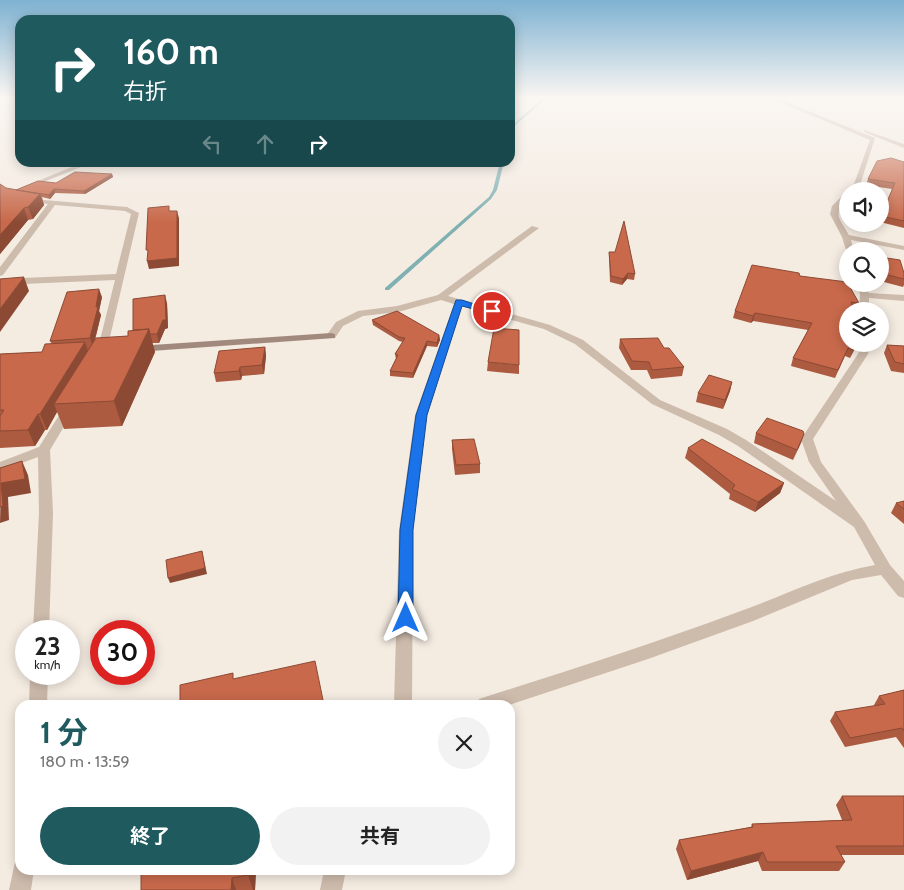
<!DOCTYPE html>
<html lang="ja">
<meta charset="utf-8">
<style>
body{margin:0;font-family:Cabin,"Noto Sans JP",sans-serif;background:#f2f2f2;color:#222;height:100vh;display:flex;flex-direction:column;font-size:19px;white-space:nowrap}
*{box-sizing:border-box;margin:0}
p{font-size:16px;color:#767676}
.icon{flex:none;width:28px;height:28px;fill:none;stroke:currentColor;stroke-width:2;stroke-linecap:round;stroke-linejoin:round}
.map{position:relative;flex:1;overflow:hidden}
.side{position:absolute;left:15px;top:700px;width:500px;height:175px;display:flex;flex-direction:column;background:#fff;border-radius:15px;box-shadow:0 2px 12px #0003}
.side>*{flex:none}
.hud{position:absolute;left:15px;top:15px;width:500px;height:152px;border-radius:15px;box-shadow:0 2px 12px #0003;background:#1f5a5e;color:#fff;overflow:hidden}
.tools{position:absolute;left:839px;top:182px;display:grid;gap:10px}
.tools a{display:grid;place-items:center;width:50px;height:50px;border-radius:50%;background:#fff;box-shadow:0 2px 12px #0003;font-size:25px}
.speed{position:absolute;left:15px;top:620px;display:flex;gap:10px;font-size:25px;font-weight:700;text-align:center}
.speed>*{display:grid;place-content:center;width:65px;height:65px;border-radius:50%;background:#fff;box-shadow:0 2px 12px #0003;line-height:1}
.speed small{font-size:12px;font-weight:400}
.speed .limit{border:8px solid #d22;background:#fff;color:#111}
.pin{position:absolute;display:grid;place-items:center;width:42px;height:42px;color:#fff;margin:-21px;border:2px solid #fff;border-radius:50%;box-shadow:0 1px 5px #0007}
.me{position:absolute;width:55px;margin:-28px;rotate:0deg;stroke-linejoin:round;filter:drop-shadow(0 0 4px #0008)}
.turn{display:flex;align-items:center;gap:18px;height:105px;padding:0 25px;font-size:22px}
.turn .icon{width:65px;height:65px;stroke-width:2.5}
.turn b{display:block;font-size:35px;line-height:42px}
.lanes{display:flex;align-items:center;height:48px;padding:0 25px;background:#0003;justify-content:center;gap:25px;direction:ltr}
.lanes .off{opacity:.35}
.round{display:grid;place-items:center;flex:none;width:52px;height:52px;border-radius:26px;background:#f2f2f2}
.overview{display:flex;align-items:center;justify-content:space-between;height:85px;padding:0 25px}
h1{font-size:30px;font-weight:700;line-height:38px;color:#1f5a5e}
.primary-button{display:flex;gap:10px;margin-top:auto;padding:10px 25px}
.primary-button a{flex:1;height:58px;border-radius:30px;background:#1f5a5e;color:#fff;font-size:20px;font-weight:700;line-height:58px;text-align:center}
.primary-button a+a{background:#f2f2f2;color:#222}
.map>svg:first-child{display:block}
.lines{fill:none;stroke-linecap:round;stroke-linejoin:round}
.stream{fill:#7fb0b2;fill-rule:evenodd}
.street{fill:#cdbbac;fill-rule:evenodd}
.secondary{fill:#a18a7d;fill-rule:evenodd}
.wall{fill:#ac5a40}
.shaded-wall{fill:#8c4a34}
.building{fill:#c8694b;stroke:#8c4a34}
.route{fill:#1a73e8;stroke:#114b97}
</style>
<div class="map">
<svg width="904" height="890" viewBox="0 0 904 890">
<rect width="100%" height="100%" fill="#f4ebe1"/>
<g class="lines">
<!-- stream -->
<path class="stream" d="M544,98H546L510,130V127Z
M500,162H504L497,190L491,199L389,290H385V288L489,197L493,190Z"/>
<!-- street -->
<path class="street" d="M770,98H776L875,138L860,185L854,191H848V199C832,215 839,217 849,235L904,246V250L851,240L854,251L847,253L842,237L830,214L832,206L854,184L870,140Z
M864,130L904,144V148L864,132Z
M84,162H94L28,188L23,187Z
M0,187L14,195L32,199L127,207L139,213L106,354H98L97,352L115,280L0,285V279L116,274L131,214L125,211L55,205L3,275L0,276V267L48,204L10,198L0,192Z
M532,226L539,228L448,296L550,325L583,340L660,400L727,429L746,440L836,501L809,462L801,439L858,354L862,344H872L868,354L813,439L821,462L864,521L890,565L904,581V598L898,596L881,575L852,580L753,621L648,659L509,705H476L479,699L485,697C570,670 655,643 738,612C784,596 827,573 875,565L854,527L738,446L719,435L652,404L575,344L544,329L462,306L427,415L413,530L412,705H394L399,530L415,415L454,304L441,300L398,312L363,316L343,326L335,338H327L326,336L336,322L358,311L397,306L438,295Z
M857,284H865L869,293L904,295V301L869,298V311H859L860,295Z
M69,404L75,408L50,450L53,513L49,631H33L39,513L38,457L0,471V462L39,447L65,406Z
M30,674H48L47,705H29Z
M20,860V870H34L31,890H9L15,862Z
M324,870H346L342,890H320Z"/>
<!-- secondary -->
<path class="secondary" d="M331,333L335,334V338L137,352L132,349L137,346Z"/>
</g>
<!-- wall -->
<path class="wall" d="M904,162V228L880,222L881,216L892,189L866,185L868,179Z
M112,174L113,177L85,194L55,193L50,199L42,197L44,205L33,219L28,220L0,254V184L6,188L16,190Z
M609,252L635,274L634,280L627,279L622,285L610,282L609,257Z
M880,257L904,273V285L903,287L880,281Z
M848,262V273L845,272Z
M800,276L859,303L856,311L853,310L848,344H857L850,358L845,356L835,378L791,366L793,358L808,330L753,321L751,323L733,318L735,311Z
M102,297L99,311L101,315L95,340L128,336L133,330L167,303L168,328L165,329L159,343H152L155,352L122,426L64,429L57,412L47,430H45L35,446L0,448V354L42,352L52,344L50,341Z
M372,320L439,335L440,340L437,347L427,346L413,378L390,376V371L396,359L395,354L403,342L399,341L373,325Z
M620,339L664,348L684,367L682,376L651,379L647,370H631L619,348Z
M887,345L904,346V373L891,371L884,353Z
M265,347L266,356L264,374L242,376L241,380L216,382L214,373Z
M488,362L519,365V374L487,371Z
M732,382L730,391L723,409L696,402L698,393Z
M756,433L804,434L793,460L754,443Z
M452,440L480,464V473L455,475L452,449Z
M688,448L784,483L780,493L755,512L729,499L730,494L685,458Z
M904,501V524L891,513L896,503Z
M904,690V748L896,737L845,747L830,721L835,712L875,706L874,705L879,696Z
M842,796H904V855H841L845,862L839,871H762L758,861L687,880L676,849L679,840L751,827L752,824L842,820L836,805Z
M141,870H258H256L255,890H141Z"/>
<!-- shaded-wall -->
<path class="shaded-wall" d="M112,174L113,177L85,194L84,191Z
M54,189L55,193L50,199L49,195Z
M40,194L44,205L33,219L28,207Z
M24,208L28,220L0,254V235Z
M177,211L179,218V266L149,269L147,261Z
M628,273L627,279L622,285L623,279Z
M24,277L29,291L0,332V309Z
M99,289L102,297L99,311L101,315L93,347L90,338Z
M165,295L167,303L168,328L165,329L159,343L157,334Z
M755,313L753,321L751,323L753,316Z
M149,329L155,352L122,426L114,401Z
M439,335L440,340L437,347V343Z
M427,341V346L413,378V373Z
M85,342L90,357L54,404L57,412L47,430L40,414Z
M856,344H857L850,358L853,350Z
M265,347L266,356L264,374L262,365Z
M240,367L242,376L241,380L239,371Z
M732,382L730,391L723,409L725,400Z
M38,414L45,430L35,446L28,430Z
M804,434L801,443L793,460L797,450Z
M22,461L28,475L31,493L8,497L9,520L0,523L1,483Z
M784,483L780,493L755,512L758,502Z
M202,551L207,574L170,583L168,578Z
M763,852L758,861L687,880L691,871Z
M248,870H256L255,890H253L248,875Z
M232,878L236,890H231Z"/>
<!-- building -->
<path class="building" d="M891,158L904,162V221L881,216L895,183L868,179L877,161Z
M75,172L112,174L84,191L54,189L49,195L16,190L38,181L56,183Z
M0,184L6,188L40,194L28,207L24,208L0,235Z
M169,206V211H177V258L147,261L148,250H146L148,208Z
M624,221L635,274L628,273L623,279L611,276L609,252H615Z
M880,257L900,260L904,273V279L880,273Z
M752,265L799,273L800,276L847,282L859,303L851,302L854,311H848V344H856L853,350L848,348L838,370L793,358L812,323L755,313L753,316L735,311Z
M24,277L0,309V279Z
M99,289L96,307H98L90,338L50,341L67,292Z
M165,295L166,320H163L157,334H150L149,329L133,330V299Z
M397,311L439,335L437,343L427,341L413,373L390,371L398,355L395,354L405,338L399,337L372,320Z
M494,328L519,330V365L488,362Z
M149,329L114,401L54,404L96,338L128,336V331Z
M658,338L664,348H669L684,367L652,370L649,362L632,361L620,339Z
M85,342L40,414H38L28,430L0,431V416L4,410H0V354L42,352L45,344Z
M887,345L904,346V364L895,362Z
M265,347L262,365L240,367L239,371L214,373L219,351Z
M709,375L732,382L725,400L698,393Z
M767,418L803,431L804,434L797,450L756,433Z
M474,439L480,464L456,465L452,440Z
M702,439L784,483L758,502L732,489L735,485L688,448Z
M22,461L25,479L1,483L3,506L0,507V468Z
M904,501V509L896,503Z
M202,551L205,568L168,578L166,560Z
M315,661L324,705H180V685L233,673V679Z
M904,690V731L902,728L850,738L835,712L885,704L879,696Z
M842,796H904V846H836L845,862H767L763,852L691,871L679,840L753,827L752,824L852,820Z
M141,870H248V875L232,878L231,890H141Z"/>
<!-- sky -->
<linearGradient id="sky" x2="0" y2="1"><stop stop-color="#7eb2d2"/><stop offset="0.44" stop-color="#faf6f2"/><stop offset="1" stop-color="#faf6f2" stop-opacity="0"/></linearGradient>
<rect width="904" height="222" fill="url(#sky)"/>
<!-- route -->
<path class="route" d="M456,300H462L496,311L492,314L462,306L427,415L413,530V618L411,622L406,624L400,622L398,618L400,530L416,415Z"/>
</svg>
<div class="tools">
<a><svg class="icon" aria-label="sound" viewBox="0 0 24 24"><path d="M4 9h4l5-4v14l-5-4H4zM17 9q2 3 0 6"/></svg></a>
<a><svg class="icon" aria-label="search" viewBox="0 0 24 24"><circle cx="10" cy="10" r="6"/><path d="M15 15l6 6"/></svg></a>
<a><svg class="icon" aria-label="layers" viewBox="0 0 24 24"><path d="M12 4l9 5-9 5-9-5zM3 14l9 5 9-5"/></svg></a>
</div>
<div class="speed"><div>23<small>km/h</small></div><div class="limit">30</div></div>
<div class="pin" style="left:492px;top:311px;background:#d93025"><svg class="icon" aria-label="arrive" viewBox="0 0 24 24"><path d="M6 21V4h12l-3 4 3 4H6"/></svg></div>
<svg class="me" style="left:406px;top:618px" viewBox="-20 -20 40 40"><path d="M0-17L14 15 0 8-14 15z" fill="#1a73e8" stroke="#fff" stroke-width="4"/></svg>
<div class="hud">
<div class="turn"><svg class="icon" aria-label="right" viewBox="0 0 24 24"><path d="M7 20v-9h11M14 6l5 5-5 5"/></svg><div><b>160 m</b>右折</div></div>
<div class="lanes"><svg class="icon off" aria-label="left" viewBox="0 0 24 24"><path d="M17 20v-9H6M10 6l-5 5 5 5"/></svg><svg class="icon off" aria-label="ahead" viewBox="0 0 24 24"><path d="M12 20V5M6 11l6-6 6 6"/></svg><svg class="icon" aria-label="right" viewBox="0 0 24 24"><path d="M7 20v-9h11M14 6l5 5-5 5"/></svg></div>
</div>
<section class="side">
<div class="overview"><div><h1>1 分</h1><p>180 m · 13:59</p></div><a class="round"><svg class="icon" aria-label="close" viewBox="0 0 24 24"><path d="M6 6l12 12M18 6L6 18"/></svg></a></div>
<div class="primary-button"><a>終了</a><a>共有</a></div>
</section>
</div>
